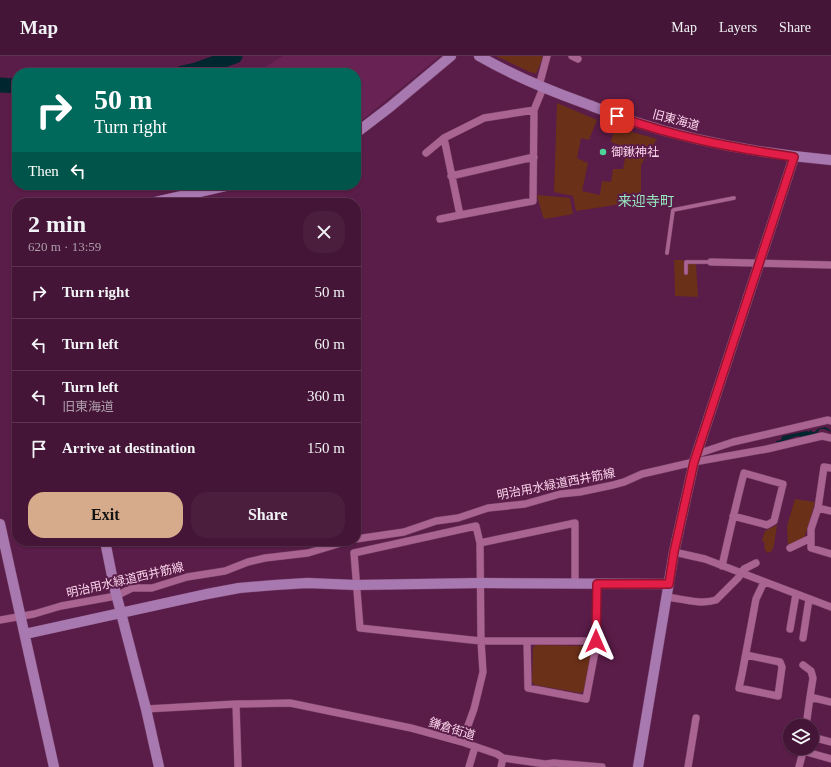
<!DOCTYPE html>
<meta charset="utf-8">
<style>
body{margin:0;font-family:"Times New Roman","Noto Sans JP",serif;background:#4b1e3e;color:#f1f3f6;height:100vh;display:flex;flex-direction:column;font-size:15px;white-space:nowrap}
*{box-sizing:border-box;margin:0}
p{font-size:13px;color:#af9fad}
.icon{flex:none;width:22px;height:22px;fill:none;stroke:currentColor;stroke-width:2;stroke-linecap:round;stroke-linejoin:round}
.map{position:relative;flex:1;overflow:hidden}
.panel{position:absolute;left:12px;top:142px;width:349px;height:348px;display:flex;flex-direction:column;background:#441536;border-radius:16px;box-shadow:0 1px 3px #0004,0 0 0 1px #5c3451}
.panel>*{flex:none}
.hud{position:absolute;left:12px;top:12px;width:349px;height:122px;border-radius:16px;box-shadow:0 1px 3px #0004,0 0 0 1px #5c3451;background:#00695c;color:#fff;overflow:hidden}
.tools{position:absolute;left:783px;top:663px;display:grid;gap:8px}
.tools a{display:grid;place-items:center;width:36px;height:36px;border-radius:50%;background:#441536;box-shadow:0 1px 3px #0004,0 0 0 1px #5c3451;font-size:20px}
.pin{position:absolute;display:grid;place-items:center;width:34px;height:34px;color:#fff;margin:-17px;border-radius:8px;box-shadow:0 2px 6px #0006}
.me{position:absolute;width:44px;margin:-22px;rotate:0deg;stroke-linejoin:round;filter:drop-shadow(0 0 3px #0008)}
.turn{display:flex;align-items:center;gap:14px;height:84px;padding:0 16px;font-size:18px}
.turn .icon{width:52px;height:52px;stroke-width:2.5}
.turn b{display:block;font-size:28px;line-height:34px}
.then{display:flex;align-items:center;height:38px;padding:0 16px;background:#0003;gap:8px;font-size:15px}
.round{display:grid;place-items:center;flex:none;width:42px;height:42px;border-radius:16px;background:#4b1e3e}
.overview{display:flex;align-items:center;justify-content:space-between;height:68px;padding:0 16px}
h1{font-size:24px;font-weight:600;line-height:30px}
.action{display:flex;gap:8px;margin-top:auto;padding:8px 16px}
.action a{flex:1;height:46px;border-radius:16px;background:#d6ab8b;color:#111;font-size:16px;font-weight:600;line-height:46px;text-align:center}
.action a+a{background:#4b1e3e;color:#f1f3f6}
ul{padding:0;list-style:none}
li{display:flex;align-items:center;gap:12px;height:52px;padding:0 16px;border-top:1px solid #5c3451}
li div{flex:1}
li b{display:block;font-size:15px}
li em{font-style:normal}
header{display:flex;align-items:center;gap:24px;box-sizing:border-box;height:56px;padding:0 20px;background:#441536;border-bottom:1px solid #5c3451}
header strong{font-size:19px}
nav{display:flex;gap:22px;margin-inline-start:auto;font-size:14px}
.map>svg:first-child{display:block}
.built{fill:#682354}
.green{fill:#6b3018}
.water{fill:#002630}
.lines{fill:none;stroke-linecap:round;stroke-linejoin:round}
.river{stroke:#002630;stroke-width:15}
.lane-casing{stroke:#764067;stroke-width:4.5}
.street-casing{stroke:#764067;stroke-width:8}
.secondary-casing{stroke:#764067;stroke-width:11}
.lane{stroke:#a96491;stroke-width:3.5}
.street{stroke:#a96491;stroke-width:7}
.secondary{stroke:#a879b1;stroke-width:10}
.route-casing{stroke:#92132f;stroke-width:10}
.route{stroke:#e11d48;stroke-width:7}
.poi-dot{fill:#4ed399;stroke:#5a1c48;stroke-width:1.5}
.labels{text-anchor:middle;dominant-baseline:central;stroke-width:4;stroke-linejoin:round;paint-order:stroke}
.street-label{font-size:12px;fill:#fbd4ec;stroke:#5a1c48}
.poi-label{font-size:12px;fill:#fbd4ec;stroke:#5a1c48;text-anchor:start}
.quarter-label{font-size:14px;fill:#97e9bf;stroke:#5a1c48}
</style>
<header>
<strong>Map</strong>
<nav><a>Map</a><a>Layers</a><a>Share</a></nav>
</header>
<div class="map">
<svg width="831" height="711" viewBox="0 0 831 711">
<rect width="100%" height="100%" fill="#5a1c48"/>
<!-- built -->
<path class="built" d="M283,0H440L356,69V17H257V16Z"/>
<!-- green -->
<path class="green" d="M496,0H541L543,1L536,18L533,16L532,17Z
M557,47L597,64L589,84L581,82L577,102L588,107L582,135L600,139L602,125L611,126L613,113H623L627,92L611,86L614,71L657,83L641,109V145L576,155L573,140L554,136Z
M537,139L570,142L573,158L545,163L543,161Z
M674,204H681L696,208L698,241L675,240Z
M795,443L815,446C813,453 806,481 803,483C798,486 792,487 788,489L787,470Z
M777,469L774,489L772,495L767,497L764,491L765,488L762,484L765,475Z
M536,589L590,590L592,592L584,635L581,637L535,629L532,626L533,592Z"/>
<!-- water -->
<path class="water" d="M825,371L829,373L831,376L825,373H820L816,378L802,381L797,380L781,386H776V385L781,384L782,380L807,375L809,376L810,374L813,376H815L817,373Z"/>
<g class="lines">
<!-- river -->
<path class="river" d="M182,17L196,14L235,0
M0,29L17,30"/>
<!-- lane casing -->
<g class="lane-casing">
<path id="lane" d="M667,197L673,154L734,142
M686,217V206H711"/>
</g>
<!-- street casing -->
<g class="street-casing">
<path id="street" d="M572,0L578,3
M539,30L547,0
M534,54L484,62L444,82L460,159L533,145L534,54L543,32
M426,97L444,82
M451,120L534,101
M440,163L460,159
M711,206L831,209
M697,398L733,386L828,364L831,365
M831,412L824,411L818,452L811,473V492L831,498
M818,452L831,455
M356,483L404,476L436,465L458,462L488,452L525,448L560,438L580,436L613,429L624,426L642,418L694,406L767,393L822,380L831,382
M790,492L811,482
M674,496L705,503L831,551
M722,510C729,479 736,448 744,417L783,428L774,465L767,469L733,460
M575,528V467L480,487L476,470L354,497L360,572L481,585H597V528
M667,541C682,543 701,549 716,544L738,522L744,513L756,507
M0,564L34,558L61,550L116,540L132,532H152L187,521L225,515L248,506L265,502L308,497L348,485
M790,573L796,538
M803,582L809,543
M527,585L528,632L586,643L597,585
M746,599L780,606L782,611L778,640L739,632L742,618L756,543L764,526
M803,609L811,615L813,622L810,641
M236,648L238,711
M146,653L236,648L290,647L411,672L462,686L497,698L503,702L545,708L554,707L602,711
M806,670L810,641L831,646
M812,681L831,686
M462,686L474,653L483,616L481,585L480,487
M803,695L831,703
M469,711L475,691
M501,711L503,702
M688,711L696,662
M799,711L804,692"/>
</g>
<!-- secondary casing -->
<g class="secondary-casing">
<path id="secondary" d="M479,0C512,19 548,34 584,47C600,53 616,60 632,65C696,86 763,98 831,104
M356,77L390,51L451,0
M151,147L230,129
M0,468L54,711
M105,485L114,530L146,653L159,711
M25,578L207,538L239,532L275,529L307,527L356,529L481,527L669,528
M638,711L674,496L694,406L794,101"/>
</g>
<!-- lane -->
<use href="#lane" class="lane"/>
<!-- street -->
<use href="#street" class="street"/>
<!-- secondary -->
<use href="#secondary" class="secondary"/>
</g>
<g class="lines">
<!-- route casing -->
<g class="route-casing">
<path id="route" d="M596,585L597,528H669L674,496L694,406L794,101C734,92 674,81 617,60"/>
</g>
<!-- route -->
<use href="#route" class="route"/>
</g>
<!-- markers -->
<circle class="poi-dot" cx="603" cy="96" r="4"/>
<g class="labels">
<!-- street labels -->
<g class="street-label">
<text transform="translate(676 64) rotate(15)">旧東海道</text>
<text transform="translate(556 428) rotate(-11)">明治用水緑道西井筋線</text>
<text transform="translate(125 524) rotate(-13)">明治用水緑道西井筋線</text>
<text transform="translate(452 673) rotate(17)">鎌倉街道</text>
</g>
<!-- poi labels -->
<g class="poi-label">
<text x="611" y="96">御鍬神社</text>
</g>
<!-- quarter labels -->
<g class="quarter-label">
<text x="646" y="145">来迎寺町</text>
</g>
</g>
</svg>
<div class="tools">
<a><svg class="icon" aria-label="layers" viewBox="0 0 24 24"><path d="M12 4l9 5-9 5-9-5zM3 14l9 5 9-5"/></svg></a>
</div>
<div class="pin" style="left:617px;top:60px;background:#d93025"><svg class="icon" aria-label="arrive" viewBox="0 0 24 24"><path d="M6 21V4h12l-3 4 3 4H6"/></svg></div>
<svg class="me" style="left:596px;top:585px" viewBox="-20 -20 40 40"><path d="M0-17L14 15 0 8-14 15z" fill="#e11d48" stroke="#fff" stroke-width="4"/></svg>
<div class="hud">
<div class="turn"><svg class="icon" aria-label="right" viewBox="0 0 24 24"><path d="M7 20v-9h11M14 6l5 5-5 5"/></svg><div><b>50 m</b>Turn right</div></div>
<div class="then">Then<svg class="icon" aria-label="left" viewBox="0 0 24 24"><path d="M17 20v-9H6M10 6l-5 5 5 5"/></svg></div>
</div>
<section class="panel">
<div class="overview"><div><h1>2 min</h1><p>620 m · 13:59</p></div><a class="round"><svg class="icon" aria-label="close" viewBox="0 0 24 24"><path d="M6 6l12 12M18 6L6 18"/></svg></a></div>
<ul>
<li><svg class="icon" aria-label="right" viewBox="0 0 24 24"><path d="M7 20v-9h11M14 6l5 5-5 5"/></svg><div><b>Turn right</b></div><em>50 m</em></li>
<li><svg class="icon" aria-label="left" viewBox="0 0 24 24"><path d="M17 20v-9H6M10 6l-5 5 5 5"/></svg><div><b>Turn left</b></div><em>60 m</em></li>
<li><svg class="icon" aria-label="left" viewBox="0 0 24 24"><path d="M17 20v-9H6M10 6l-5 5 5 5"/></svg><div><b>Turn left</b><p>旧東海道</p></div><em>360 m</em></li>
<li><svg class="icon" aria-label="arrive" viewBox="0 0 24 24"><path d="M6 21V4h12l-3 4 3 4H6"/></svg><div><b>Arrive at destination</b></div><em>150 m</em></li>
</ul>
<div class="action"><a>Exit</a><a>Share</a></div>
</section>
</div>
